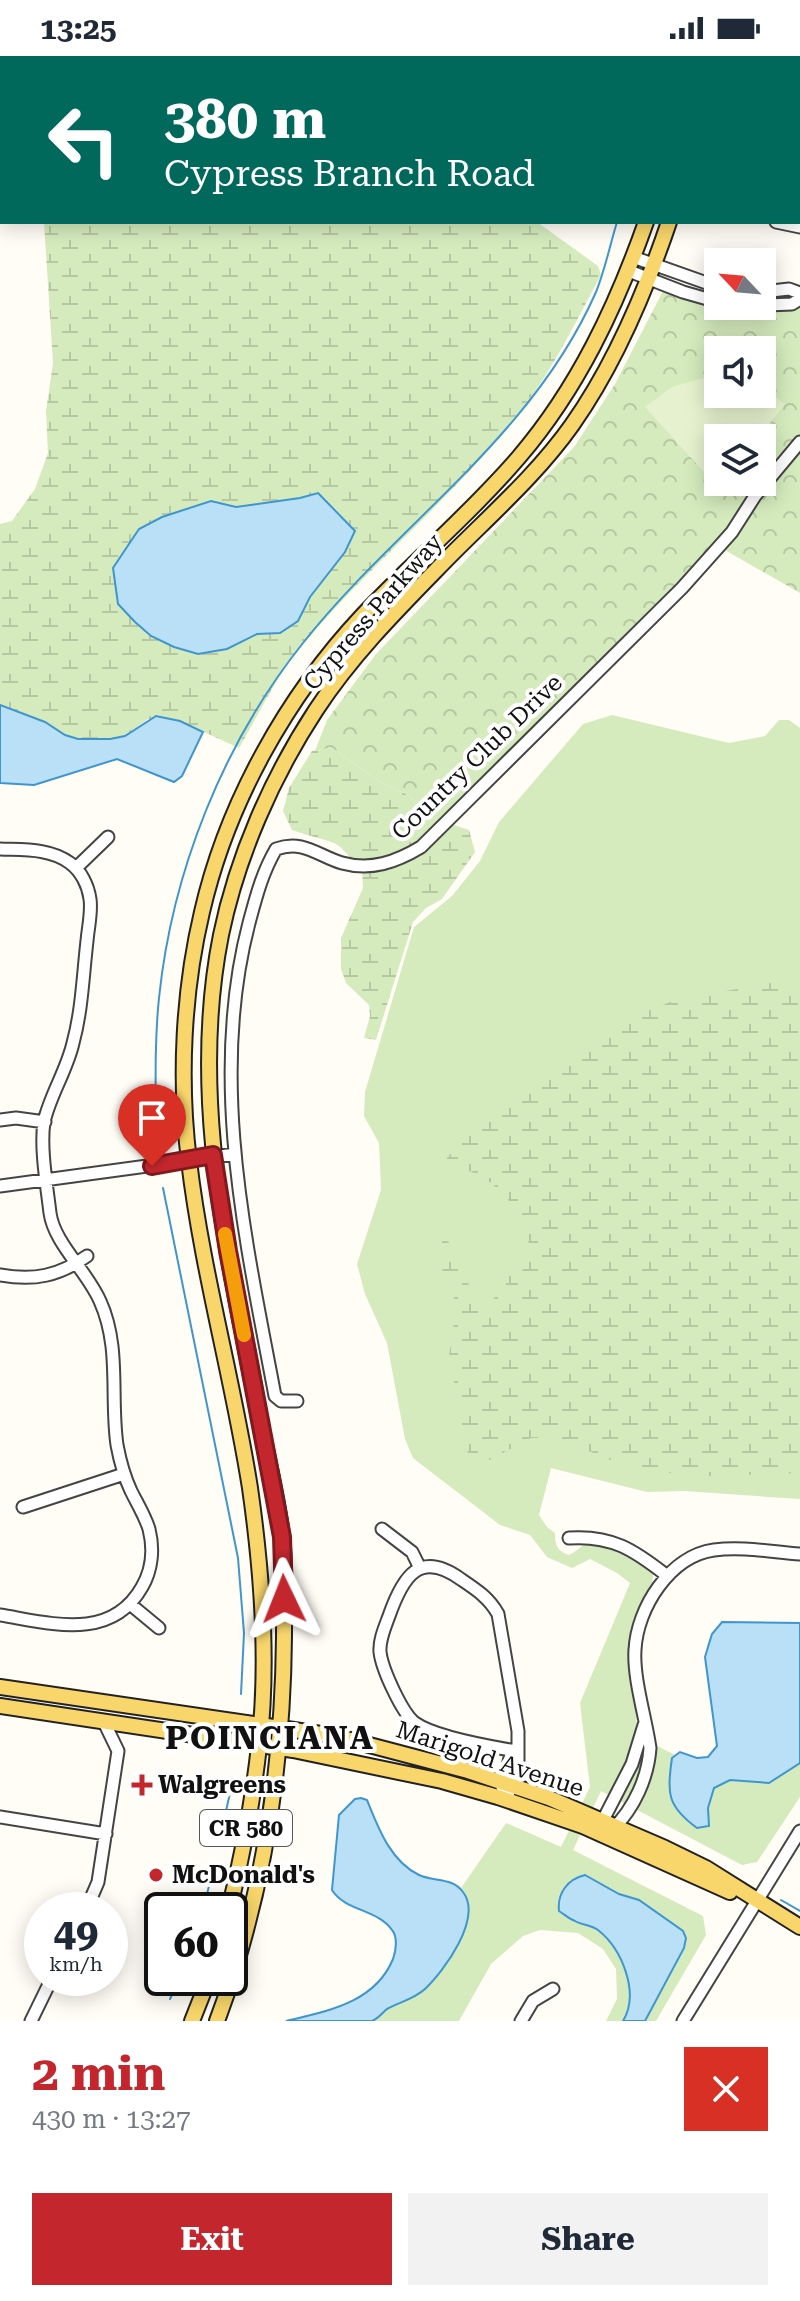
<!DOCTYPE html>
<meta charset="utf-8">
<style>
body{margin:0;font-family:"Roboto Serif",serif;background:#f2f2f3;color:#1f2937;height:100vh;display:flex;flex-direction:column;font-size:30px;white-space:nowrap}
*{box-sizing:border-box;margin:0}
p{font-size:26px;color:#747a83}
.icon{flex:none;width:44px;height:44px;fill:none;stroke:currentColor;stroke-width:2;stroke-linecap:round;stroke-linejoin:round}
.map{position:relative;height:1965px;overflow:hidden}
.details{display:flex;flex-direction:column;background:#fff;flex:1}
.details>*{flex:none}
.hud{position:absolute;left:0px;top:0px;width:800px;height:168px;box-shadow:0 4px 20px #0003;background:#00695c;color:#fff;overflow:hidden}
.needle{width:52px;rotate:296deg}
.fabs{position:absolute;left:704px;top:192px;display:grid;gap:16px}
.fabs a{display:grid;place-items:center;width:72px;height:72px;border-radius:0px;background:#fff;box-shadow:0 4px 20px #0003;font-size:40px}
.speed{position:absolute;left:24px;top:1836px;display:flex;gap:16px;font-size:40px;font-weight:700;text-align:center}
.speed>*{display:grid;place-content:center;width:104px;height:104px;border-radius:50%;background:#fff;box-shadow:0 4px 20px #0003;line-height:1}
.speed small{font-size:20px;font-weight:400}
.speed .limit{border:4px solid #111;border-radius:12px;background:#fff;color:#111}
.pin{position:absolute;display:grid;place-items:center;width:68px;height:68px;color:#fff;margin:-82px -34px;border-radius:50% 50% 50% 0;rotate:-45deg;box-shadow:0 0 8px #0007}
.pin .icon{rotate:45deg}
.me{position:absolute;width:88px;margin:-44px;rotate:358deg;stroke-linejoin:round;filter:drop-shadow(0 0 6px #0008)}
.turn{display:flex;align-items:center;gap:28px;height:168px;padding:0 32px;font-size:36px}
.turn .icon{width:104px;height:104px;stroke-width:2.5}
.turn b{display:block;font-size:56px;line-height:68px}
.round{display:grid;place-items:center;flex:none;width:84px;height:84px;border-radius:0px;background:#f2f2f3}
.head{display:flex;align-items:center;justify-content:space-between;height:136px;padding:0 32px}
h1{font-size:48px;font-weight:700;line-height:60px;color:#c4262e}
.cta{display:flex;gap:16px;margin-top:auto;padding:16px 32px}
.cta a{flex:1;height:92px;border-radius:0px;background:#c4262e;color:#fff;font-size:32px;font-weight:700;line-height:92px;text-align:center}
.cta a+a{background:#f2f2f3;color:#1f2937}
.status{display:flex;justify-content:space-between;align-items:center;height:56px;padding:0 40px;background:#fff;direction:ltr}
.status svg{height:22px;fill:currentColor}
.map>svg:first-child{display:block}
.grass{fill:#d5ebbd}
.wetland{fill:url(#wetland-marsh);fill-rule:evenodd}
.park{fill:url(#park-crowns);fill-rule:evenodd}
.pitch{fill:#e6f2cf}
.water{fill:#b9e0f7;stroke:#3f96cf;stroke-width:2}
.lines{fill:none;stroke-linecap:round;stroke-linejoin:round}
.stream{stroke:#3f96cf;stroke-width:2}
.minor-casing{stroke:#444;stroke-width:15}
.major-casing{stroke:#222;stroke-width:18}
.minor{stroke:#fff;stroke-width:11}
.major{stroke:#f9d66b;stroke-width:14}
.route-casing{stroke:#7f191e;stroke-width:20}
.route{stroke:#c4262e;stroke-width:14}
.slow{stroke:#f59e0b;stroke-width:14}
.poi-dot{fill:#c4262e;stroke:#fff;stroke-width:3}
.labels{text-anchor:middle;dominant-baseline:central;stroke-width:8;stroke-linejoin:round;paint-order:stroke}
.shield{fill:#fff;stroke:#585858;stroke-width:2}
.shield-label{font-size:22px;font-weight:bold;fill:#111}
.street-label{font-size:24px;fill:#111;stroke:#fff}
.poi-label{font-size:24px;font-weight:bold;fill:#111;stroke:#fff;text-anchor:start}
.district-label{font-size:32px;font-weight:bold;letter-spacing:2px;fill:#111;stroke:#fff}
</style>
<div class="status"><b>13:25</b><svg viewBox="0 0 49 12"><path d="M0 12V9h3v3zM5 12V6h3v6zM10 12V3h3v9zM15 12V0h3v12zM26 1h20v11H26zM47 4h2v5h-2z"/></svg></div>
<div class="map">
<svg width="800" height="1965" viewBox="0 0 800 1965">
<defs>
<pattern id="wetland-marsh" width="20" height="14" patternUnits="userSpaceOnUse" patternTransform="scale(2)"><rect width="20" height="14" fill="#d5ebbd"/><path d="M1 5h8M5 5V1M11 12h8M15 12V8" fill="none" stroke="#b6c8a1"/></pattern>
<pattern id="park-crowns" width="20" height="18" patternUnits="userSpaceOnUse" patternTransform="scale(2)"><rect width="20" height="18" fill="#d5ebbd"/><path d="M2 6a3 3 0 1 1 6 0M12 15a3 3 0 1 1 6 0" fill="none" stroke="#b6c8a1"/></pattern>
</defs>
<rect width="100%" height="100%" fill="#fffdf5"/>
<!-- grass -->
<path class="grass" d="M612,659L729,687L765,680L779,664H789L800,672V1443L684,1435L647,1436L551,1412L539,1459L547,1471L555,1477C555,1489 557,1495 569,1499C577,1496 583,1487 591,1486C611,1483 638,1505 653,1516C655,1532 635,1564 631,1586C627,1607 635,1627 637,1648C638,1658 636,1669 635,1679L683,1703L704,1708C708,1704 715,1699 717,1694C732,1650 682,1600 722,1566H800V1741L757,1806L742,1809L601,1735L573,1794L703,1860L706,1879L656,1965H606L617,1943L616,1913L603,1893L578,1877L540,1874L523,1880L491,1908L459,1965H372L389,1952L411,1942L467,1842L461,1832L506,1767L561,1791L590,1731L580,1647L630,1527L617,1517L590,1503L572,1512L547,1501L530,1479L500,1469L413,1402L405,1383L387,1287L365,1238L357,1208L381,1134L379,1087L364,1060L365,1036L414,871L452,840L480,805L499,766L583,668Z"/>
<!-- wetland -->
<path class="wetland" d="M44,166H537L598,210L601,219C576,265 553,314 520,356C455,440 372,507 303,588C277,619 259,658 239,692L180,665L148,663L125,680L111,683H78L65,679L45,666L0,649V468L12,465L35,433L48,397L46,355L53,307ZM318,437L330,450L345,496L310,541L298,565L280,577L257,578L227,593L151,580L118,548L132,485L139,473L211,445L236,451L300,442Z
M331,691L380,726L406,738L440,766C422,784 382,820 353,803C346,799 342,790 334,787C320,782 306,779 292,774L283,755L289,732L312,695Z
M451,768L469,774L475,796L442,843L426,852L413,866L376,984L364,982L370,960L369,949L346,927L341,913V882L363,832L362,813C400,816 425,793 451,768Z
M771,927L800,930V1417L710,1420L634,1414L558,1382H531L478,1410L470,1409L449,1300L455,1260L454,1241L441,1211L437,1188L440,1183L449,1186C459,1211 466,1233 489,1248L505,1230L509,1220L521,1219C524,1208 530,1194 528,1182C523,1156 497,1126 472,1116C461,1111 453,1115 443,1107L471,1073L613,969L675,944Z"/>
<!-- park -->
<path class="park" d="M664,233C701,246 763,268 800,248V380L762,424V382H718V426H760L728,473L668,540L440,766L406,738L380,726L331,691L315,695L327,664L376,598L574,391L615,328ZM718,294H762V338H718Z
M800,393V537L723,493L759,443Z"/>
<!-- pitch -->
<path class="pitch" d="M704,322H718V338H762V332L785,348L758,382H718V426H713L645,351L672,331Z"/>
<!-- water -->
<path class="water" d="M318,437L355,475L345,496L310,541L298,565L280,577L257,578L227,593L198,598L174,591L151,580L135,566L118,548L113,512L139,473L162,461L211,445L236,451L300,442Z
M0,649L45,666L65,679L78,683H110L125,680L156,660L180,665L203,676L182,720L174,726L117,703L34,729L0,727Z
M722,1566L800,1567V1707L769,1727L730,1724L714,1732L708,1752L709,1770L697,1772C667,1750 667,1738 672,1702L680,1696L697,1702L708,1701L717,1690L705,1601L712,1578Z
M361,1742L367,1744C378,1771 390,1805 419,1819C434,1826 452,1821 463,1836C483,1862 444,1915 425,1933C414,1943 400,1946 387,1953C383,1956 378,1963 372,1965C362,1965 302,1965 286,1965C327,1955 375,1947 393,1903C396,1895 398,1881 392,1874C377,1853 345,1855 332,1834L339,1759L355,1743Z
M585,1819L619,1838L639,1844L683,1875L686,1882L684,1892L645,1965H623C640,1937 622,1893 598,1874C591,1869 582,1869 575,1865C569,1863 564,1858 559,1855C557,1837 568,1823 585,1819Z"/>
<g class="lines">
<!-- stream -->
<path class="stream" d="M661,2V0
M156,1087C156,1039 154,990 159,942C172,816 223,687 303,587C398,467 532,382 596,236C605,214 610,189 617,166
M163,1132L238,1502L244,1577L241,1638
M220,1782L232,1728
M781,1844L800,1855
M203,1854L214,1810
M170,1943L180,1922"/>
<!-- minor casing -->
<g class="minor-casing">
<path id="minor" d="M96,0V2
M796,2V0
M798,48L800,54
M0,113H2
M776,166L800,171
M633,201L718,231
M629,215L683,236L718,246
M762,236L789,233L800,237
M742,250L792,248L800,243
M0,793C23,794 50,792 70,807C81,815 88,829 90,843C92,856 88,872 87,885C83,919 82,954 73,987C67,1014 50,1039 44,1066C40,1092 47,1131 50,1157C54,1187 87,1215 100,1245C121,1291 110,1341 117,1389C120,1405 124,1420 131,1435C137,1447 145,1460 149,1473C154,1493 152,1514 142,1531C111,1586 50,1567 0,1559
M76,812L108,781
M0,1064L16,1062L45,1066
M0,1130L235,1098
M0,1219C34,1225 59,1220 87,1200
M297,1345H281L275,1340C246,1186 208,1023 249,867C256,841 262,817 276,793C303,783 318,800 342,807C371,815 396,806 421,791L682,532L732,476L755,440L800,386
M23,1451L124,1418
M382,1473L412,1496L420,1512
M569,1482C612,1479 634,1494 666,1519
M130,1548L159,1572
M502,1731L510,1702L516,1695
M507,1743L518,1704V1675L498,1558C489,1542 477,1534 462,1524C420,1493 403,1520 389,1560C385,1571 379,1584 380,1596C382,1613 402,1657 415,1667C435,1681 492,1691 516,1695
M0,1761L106,1778
M600,1770L632,1708L644,1669
M613,1773C634,1752 648,1722 650,1692C646,1663 633,1622 635,1594C637,1552 670,1500 714,1494C742,1490 772,1496 800,1498
M86,1854L98,1826L118,1695L104,1666
M31,1965L52,1922
M521,1965L533,1945L553,1933
M683,1965L800,1775"/>
</g>
<!-- major casing -->
<g class="major-casing">
<path id="major" d="M690,2V0
M713,2V0
M0,1631L335,1680L468,1715L549,1742L665,1792L706,1812L800,1871
M0,1650L293,1694L442,1725L498,1741L583,1770L730,1836
M229,1854C242,1801 253,1745 259,1690C269,1606 262,1516 250,1432C233,1323 202,1215 189,1105C179,1024 183,936 202,856C227,747 287,640 363,559C414,505 471,457 519,401C578,332 616,251 646,166
M192,1965L209,1922
M217,1965C263,1842 283,1711 284,1580C284,1547 286,1514 282,1481C278,1443 268,1404 260,1366C230,1204 188,1044 221,879C237,801 272,721 316,654C352,599 399,552 444,506C487,462 536,420 572,369C615,308 645,237 669,166"/>
</g>
<!-- minor -->
<use href="#minor" class="minor"/>
<!-- major -->
<use href="#major" class="major"/>
</g>
<g class="lines">
<!-- route casing -->
<g class="route-casing">
<path id="route" d="M152,1110L213,1099L228,1195L282,1481L284,1543"/>
</g>
<!-- route -->
<use href="#route" class="route"/>
<!-- slow -->
<path class="slow" d="M225,1178L244,1279"/>
</g>
<!-- markers -->
<g class="poi-dot">
<path d="M138 1717h8v8h8v8h-8v8h-8v-8h-8v-8h8z"/>
<circle cx="156" cy="1819" r="8"/>
</g>
<g class="labels">
<!-- shield labels -->
<rect class="shield" x="200" y="1754" width="92" height="36" rx="6"/>
<g class="shield-label">
<text x="246" y="1772">CR 580</text>
</g>
<!-- street labels -->
<g class="street-label">
<text transform="translate(373 556) rotate(-49)">Cypress Parkway</text>
<text transform="translate(477 701) rotate(-44)">Country Club Drive</text>
<text transform="translate(490 1703) rotate(18)">Marigold Avenue</text>
</g>
<!-- poi labels -->
<g class="poi-label">
<text x="158" y="1729">Walgreens</text>
<text x="172" y="1819">McDonald's</text>
</g>
<!-- district labels -->
<g class="district-label">
<text x="270" y="1682">POINCIANA</text>
</g>
</g>
</svg>
<div class="fabs">
<a><svg class="needle" viewBox="-14 -14 28 28"><path d="M0-13l5 13h-10z" fill="#e53935"/><path d="M0 13l5-13h-10z" fill="#747a83"/></svg></a>
<a><svg class="icon" aria-label="sound" viewBox="0 0 24 24"><path d="M4 9h4l5-4v14l-5-4H4zM17 9q2 3 0 6"/></svg></a>
<a><svg class="icon" aria-label="layers" viewBox="0 0 24 24"><path d="M12 4l9 5-9 5-9-5zM3 14l9 5 9-5"/></svg></a>
</div>
<div class="speed"><div>49<small>km/h</small></div><div class="limit">60</div></div>
<div class="pin" style="left:152px;top:1110px;background:#d93025"><svg class="icon" aria-label="arrive" viewBox="0 0 24 24"><path d="M6 21V4h12l-3 4 3 4H6"/></svg></div>
<svg class="me" style="left:284px;top:1543px" viewBox="-20 -20 40 40"><path d="M0-17L14 15 0 8-14 15z" fill="#c4262e" stroke="#fff" stroke-width="4"/></svg>
<div class="hud">
<div class="turn"><svg class="icon" aria-label="left" viewBox="0 0 24 24"><path d="M17 20v-9H6M10 6l-5 5 5 5"/></svg><div><b>380 m</b>Cypress Branch Road</div></div>
</div>
</div>
<section class="details">
<div class="head"><div><h1>2 min</h1><p>430 m · 13:27</p></div><a class="round" style="background:#d93025;color:#fff"><svg class="icon" aria-label="close" viewBox="0 0 24 24"><path d="M6 6l12 12M18 6L6 18"/></svg></a></div>
<div class="cta"><a>Exit</a><a>Share</a></div>
</section>
